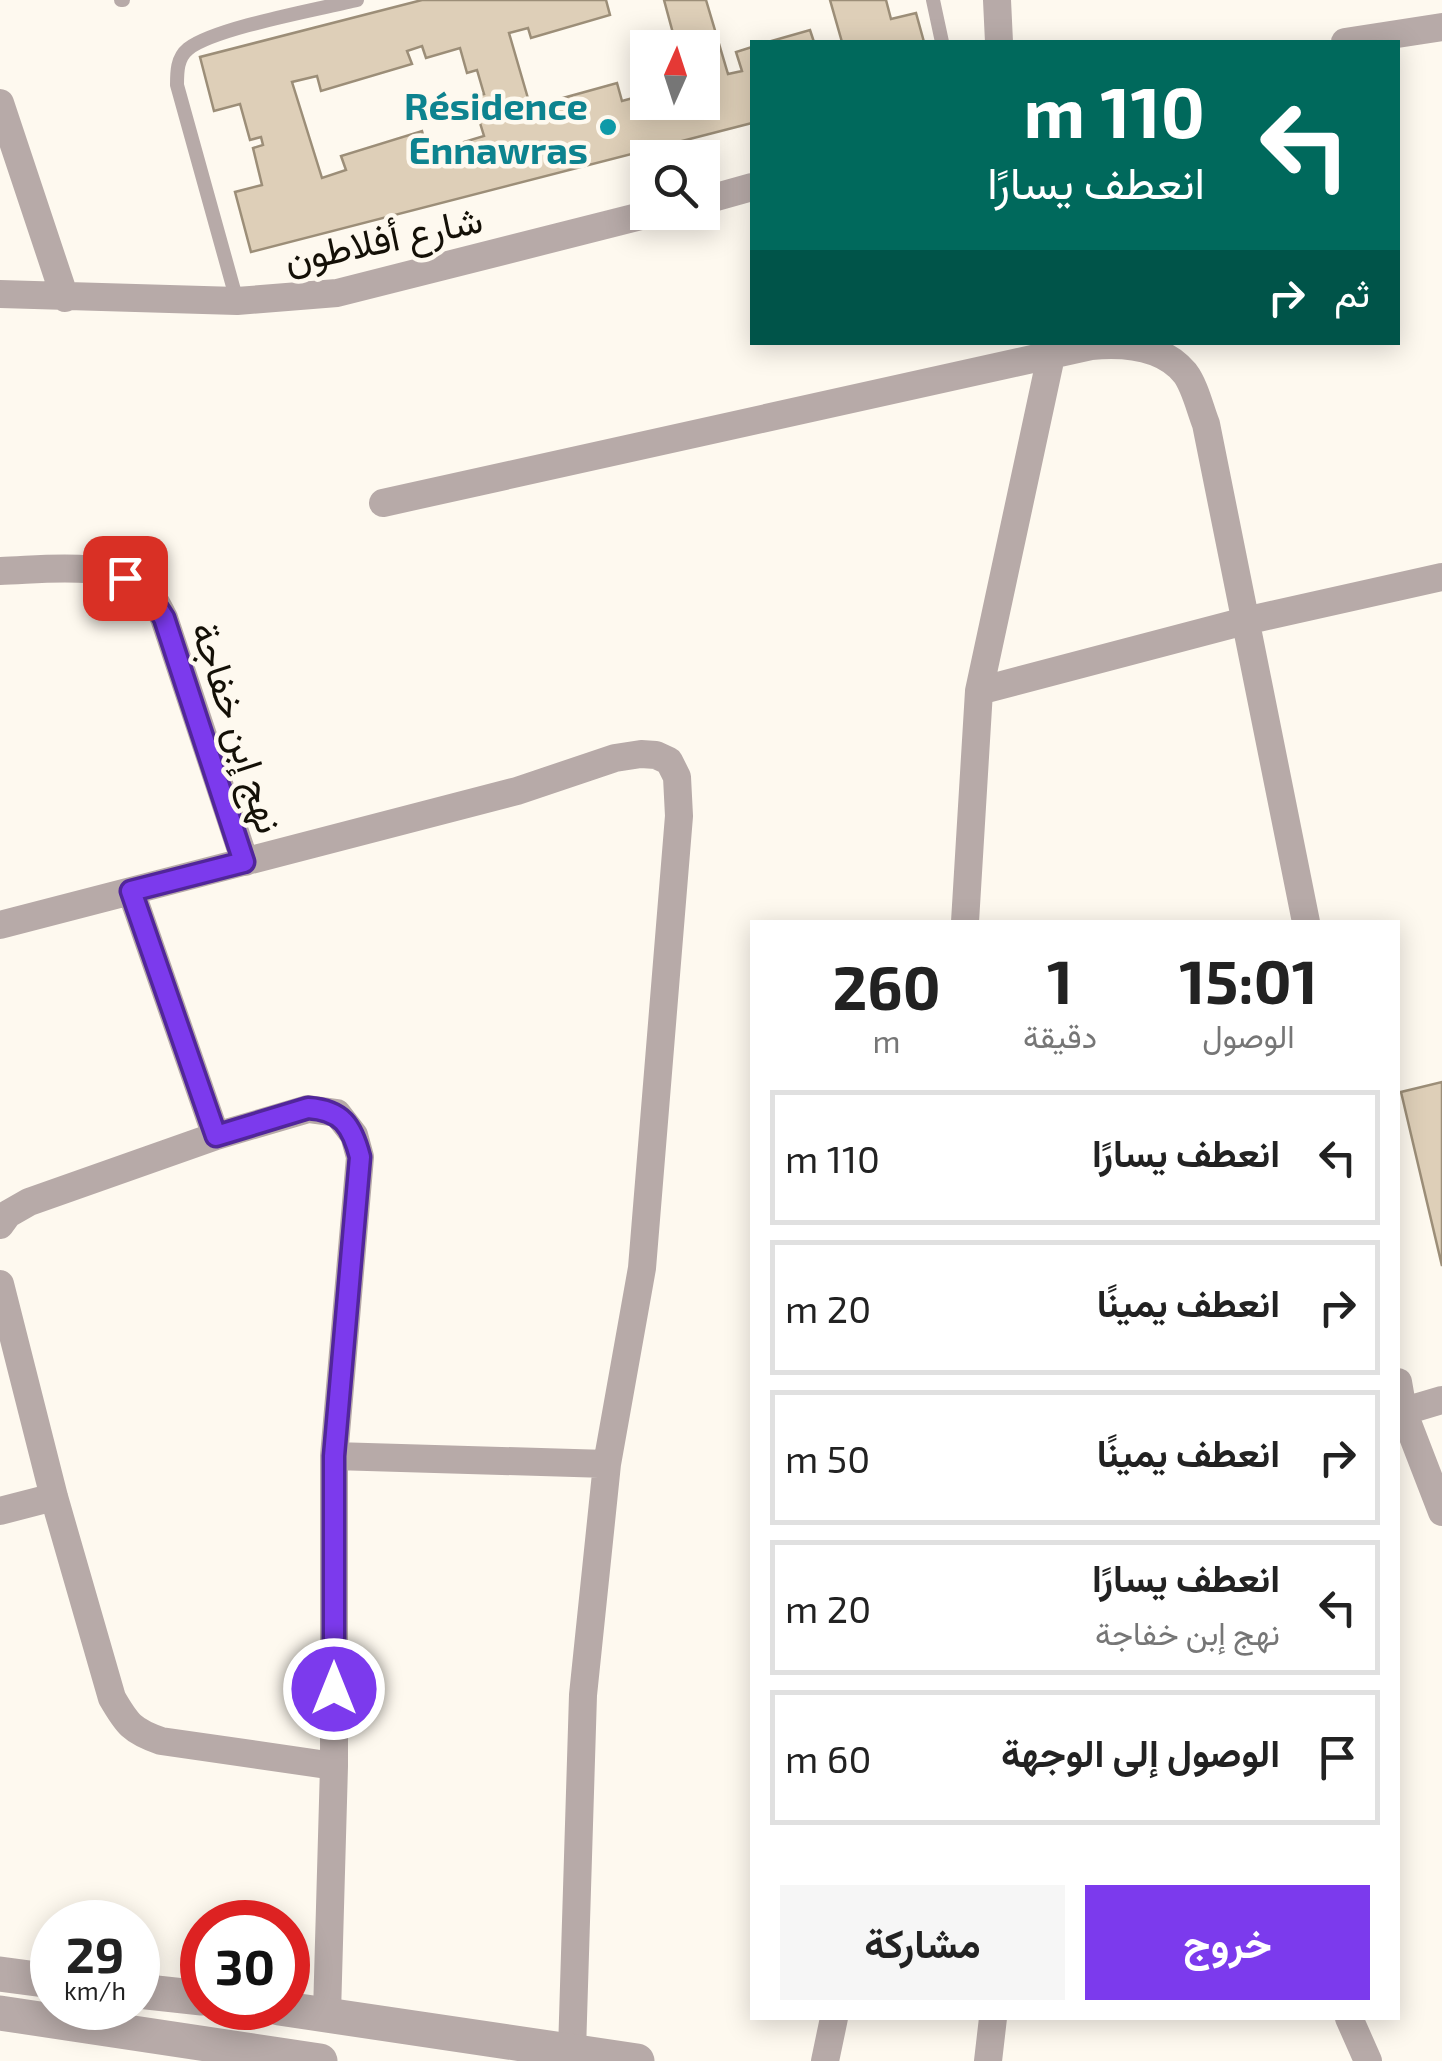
<!DOCTYPE html>
<html lang="ar">
<meta charset="utf-8">
<style>
body{margin:0;font-family:"Exo 2",Vazirmatn,sans-serif;background:#f6f6f6;color:#222;direction:rtl;height:100vh;display:flex;flex-direction:column;font-size:38px;white-space:nowrap}
*{box-sizing:border-box;margin:0}
p{font-size:32px;color:#767676}
.icon{flex:none;width:55px;height:55px;fill:none;stroke:currentColor;stroke-width:2;stroke-linecap:round;stroke-linejoin:round}
.map{position:relative;flex:1;overflow:hidden;direction:ltr}
.drawer{position:absolute;left:750px;top:920px;width:650px;height:1100px;display:flex;flex-direction:column;background:#fff;border-radius:0px;box-shadow:0 5px 25px #0003;direction:rtl}
.drawer>*{flex:none}
.guide{position:absolute;left:750px;top:40px;width:650px;height:305px;border-radius:0px;box-shadow:0 5px 25px #0003;direction:rtl;background:#00695c;color:#fff;overflow:hidden}
.needle{width:65px;rotate:3deg}
.fabs{position:absolute;left:630px;top:30px;display:grid;gap:20px}
.fabs a{display:grid;place-items:center;width:90px;height:90px;border-radius:0px;background:#fff;box-shadow:0 5px 25px #0003;font-size:50px}
.speed{position:absolute;left:30px;top:1900px;display:flex;gap:20px;font-size:50px;font-weight:700;text-align:center}
.speed>*{display:grid;place-content:center;width:130px;height:130px;border-radius:50%;background:#fff;box-shadow:0 5px 25px #0003;line-height:1}
.speed small{font-size:25px;font-weight:400}
.speed .limit{border:15px solid #d22;background:#fff;color:#111}
.pin{position:absolute;display:grid;place-items:center;width:85px;height:85px;color:#fff;margin:-42px;border-radius:20px;box-shadow:0 5px 15px #0006}
.me{position:absolute;width:110px;margin:-55px;rotate:0deg;stroke-linejoin:round;filter:drop-shadow(0 0 8px #0008)}
.turn{display:flex;align-items:center;gap:35px;height:210px;padding:0 30px;font-size:45px}
.turn .icon{width:130px;height:130px;stroke-width:2.5}
.turn b{display:block;font-size:70px;line-height:85px}
.then{display:flex;align-items:center;height:95px;padding:0 30px;background:#0003;gap:20px;font-size:38px}
.eta{display:flex;justify-content:space-evenly;align-items:center;height:170px;text-align:center}
.eta b{font-size:60px;font-weight:700;line-height:70px}
.primary-button{display:flex;gap:20px;margin-top:auto;padding:20px 30px}
.primary-button a{flex:1;height:115px;border-radius:0px;background:#7c3aed;color:#fff;font-size:40px;font-weight:700;line-height:115px;text-align:center}
.primary-button a+a{background:#f6f6f6;color:#222}
ul{padding:0;list-style:none}
li{display:flex;align-items:center;gap:30px;height:135px;margin:0 20px 15px;padding:0 10px;border:5px solid #e0e0e0;border-radius:0px}
li div{flex:1}
li b{display:block;font-size:38px}
li em{font-style:normal}
.map>svg:first-child{display:block}
.building{fill:#decfb8;stroke:#9c8e78;stroke-width:2.5;fill-rule:evenodd}
.lines{fill:none;stroke-linecap:round;stroke-linejoin:round}
.service{stroke:#b7aaa8;stroke-width:14}
.minor{stroke:#b7aaa8;stroke-width:28}
.tertiary{stroke:#b7aaa8;stroke-width:35}
.route-casing{stroke:#51269a;stroke-width:25}
.route{stroke:#7c3aed;stroke-width:18}
.culture-dot{fill:#0f9aa8;stroke:#fef9ef;stroke-width:4}
.labels{text-anchor:middle;dominant-baseline:central;stroke-width:9;stroke-linejoin:round;paint-order:stroke}
.culture-label{font-size:38px;font-weight:bold;fill:#0d838f;stroke:#fef9ef;text-anchor:end}
.street-label{font-size:38px;fill:#141007;stroke:#fef9ef}
</style>
<div class="map">
<svg width="1442" height="2061" viewBox="0 0 1442 2061">
<rect width="100%" height="100%" fill="#fef9ef"/>
<!-- building -->
<path class="building" d="M422,0H606L610,15L531,38L528,28L509,33L534,119L548,115L545,103L617,83L622,101L648,94V102H702V48H677L664,0H706L728,74L742,71L736,52L752,47V123L251,252L235,192L262,185L253,148L263,145L261,137L250,140L240,104L214,111L200,57ZM422,46L426,58L460,48L467,73L477,70L484,94L472,97L484,136L428,153L422,131L341,156L346,170L322,178L292,82L317,76L321,91L412,64L407,51Z
M830,0H886L891,19L916,13L924,42H842Z
M810,30L814,42H768Z
M1442,1082V1266L1401,1092Z"/>
<g class="lines">
<!-- service -->
<path class="service" d="M121,0H123
M933,0L942,42
M237,301L177,85C177,72 177,58 188,49C214,28 320,9 357,0"/>
<!-- minor -->
<path class="minor" d="M997,0L999,42
M1345,42L1442,27
M0,103L65,298
M702,201L752,187
M0,294L237,301L337,293L657,212
M383,503L1091,346C1123,343 1162,345 1185,373C1195,386 1200,409 1206,424L1306,922
M0,571C45,570 110,559 147,591C155,598 159,609 164,618L245,862
M979,691L1245,621L1442,577
M131,891L216,1136
M965,922L979,691L1051,356L1048,342
M0,925L517,791L615,758L641,754L656,755L669,761L677,777L679,816L642,1268L607,1464L583,1695L572,2051
M0,1225L8,1214L29,1202L216,1136L308,1109L337,1113L354,1135L360,1157L334,1456V1766L327,2013
M0,1284L54,1497L112,1698C127,1724 132,1731 161,1741L334,1766
M1398,1382L1403,1411L1442,1512
M1398,1413L1442,1400
M334,1456L607,1464
M0,1511L54,1497
M1349,2018L1368,2061
M825,2061L834,2018
M988,2061L993,2018"/>
<!-- tertiary -->
<path class="tertiary" d="M0,1974L52,1981
M138,1991L202,1998
M279,2008L637,2061
M0,2013L320,2061"/>
</g>
<g class="lines">
<!-- route casing -->
<g class="route-casing">
<path id="route" d="M125,578L145,589L164,618L244,862L131,891L216,1136L308,1108C342,1110 352,1126 360,1157L334,1456V1689"/>
</g>
<!-- route -->
<use href="#route" class="route"/>
</g>
<!-- markers -->
<circle class="culture-dot" cx="608" cy="127" r="10"/>
<g class="labels">
<!-- culture labels -->
<g class="culture-label">
<text x="588" y="105">Résidence<tspan x="588" dy="44">Ennawras</tspan></text>
</g>
<!-- street labels -->
<g class="street-label">
<text transform="translate(383 238) rotate(-12)">شارع أفلاطون</text>
<text transform="translate(239 727) rotate(72)">نهج إبن خفاجة</text>
</g>
</g>
</svg>
<div class="fabs">
<a><svg class="needle" viewBox="-14 -14 28 28"><path d="M0-13l5 13h-10z" fill="#e53935"/><path d="M0 13l5-13h-10z" fill="#767676"/></svg></a>
<a><svg class="icon" aria-label="search" viewBox="0 0 24 24"><circle cx="10" cy="10" r="6"/><path d="M15 15l6 6"/></svg></a>
</div>
<div class="speed"><div>29<small>km/h</small></div><div class="limit">30</div></div>
<div class="pin" style="left:125px;top:578px;background:#d93025"><svg class="icon" aria-label="arrive" viewBox="0 0 24 24"><path d="M6 21V4h12l-3 4 3 4H6"/></svg></div>
<svg class="me" style="left:334px;top:1689px" viewBox="-20 -20 40 40"><circle r="17" fill="#7c3aed" stroke="#fff" stroke-width="3"/><path d="M0-11L8 9 0 5-8 9z" fill="#fff"/></svg>
<div class="guide">
<div class="turn"><svg class="icon" aria-label="left" viewBox="0 0 24 24"><path d="M17 20v-9H6M10 6l-5 5 5 5"/></svg><div><b>110 m</b>انعطف يسارًا</div></div>
<div class="then">ثم<svg class="icon" aria-label="right" viewBox="0 0 24 24"><path d="M7 20v-9h11M14 6l5 5-5 5"/></svg></div>
</div>
<section class="drawer">
<div class="eta">
<div><b>15:01</b><p>الوصول</p></div>
<div><b>1</b><p>دقيقة</p></div>
<div><b>260</b><p>m</p></div>
</div>
<ul>
<li><svg class="icon" aria-label="left" viewBox="0 0 24 24"><path d="M17 20v-9H6M10 6l-5 5 5 5"/></svg><div><b>انعطف يسارًا</b></div><em>110 m</em></li>
<li><svg class="icon" aria-label="right" viewBox="0 0 24 24"><path d="M7 20v-9h11M14 6l5 5-5 5"/></svg><div><b>انعطف يمينًا</b></div><em>20 m</em></li>
<li><svg class="icon" aria-label="right" viewBox="0 0 24 24"><path d="M7 20v-9h11M14 6l5 5-5 5"/></svg><div><b>انعطف يمينًا</b></div><em>50 m</em></li>
<li><svg class="icon" aria-label="left" viewBox="0 0 24 24"><path d="M17 20v-9H6M10 6l-5 5 5 5"/></svg><div><b>انعطف يسارًا</b><p>نهج إبن خفاجة</p></div><em>20 m</em></li>
<li><svg class="icon" aria-label="arrive" viewBox="0 0 24 24"><path d="M6 21V4h12l-3 4 3 4H6"/></svg><div><b>الوصول إلى الوجهة</b></div><em>60 m</em></li>
</ul>
<div class="primary-button"><a>خروج</a><a>مشاركة</a></div>
</section>
</div>
